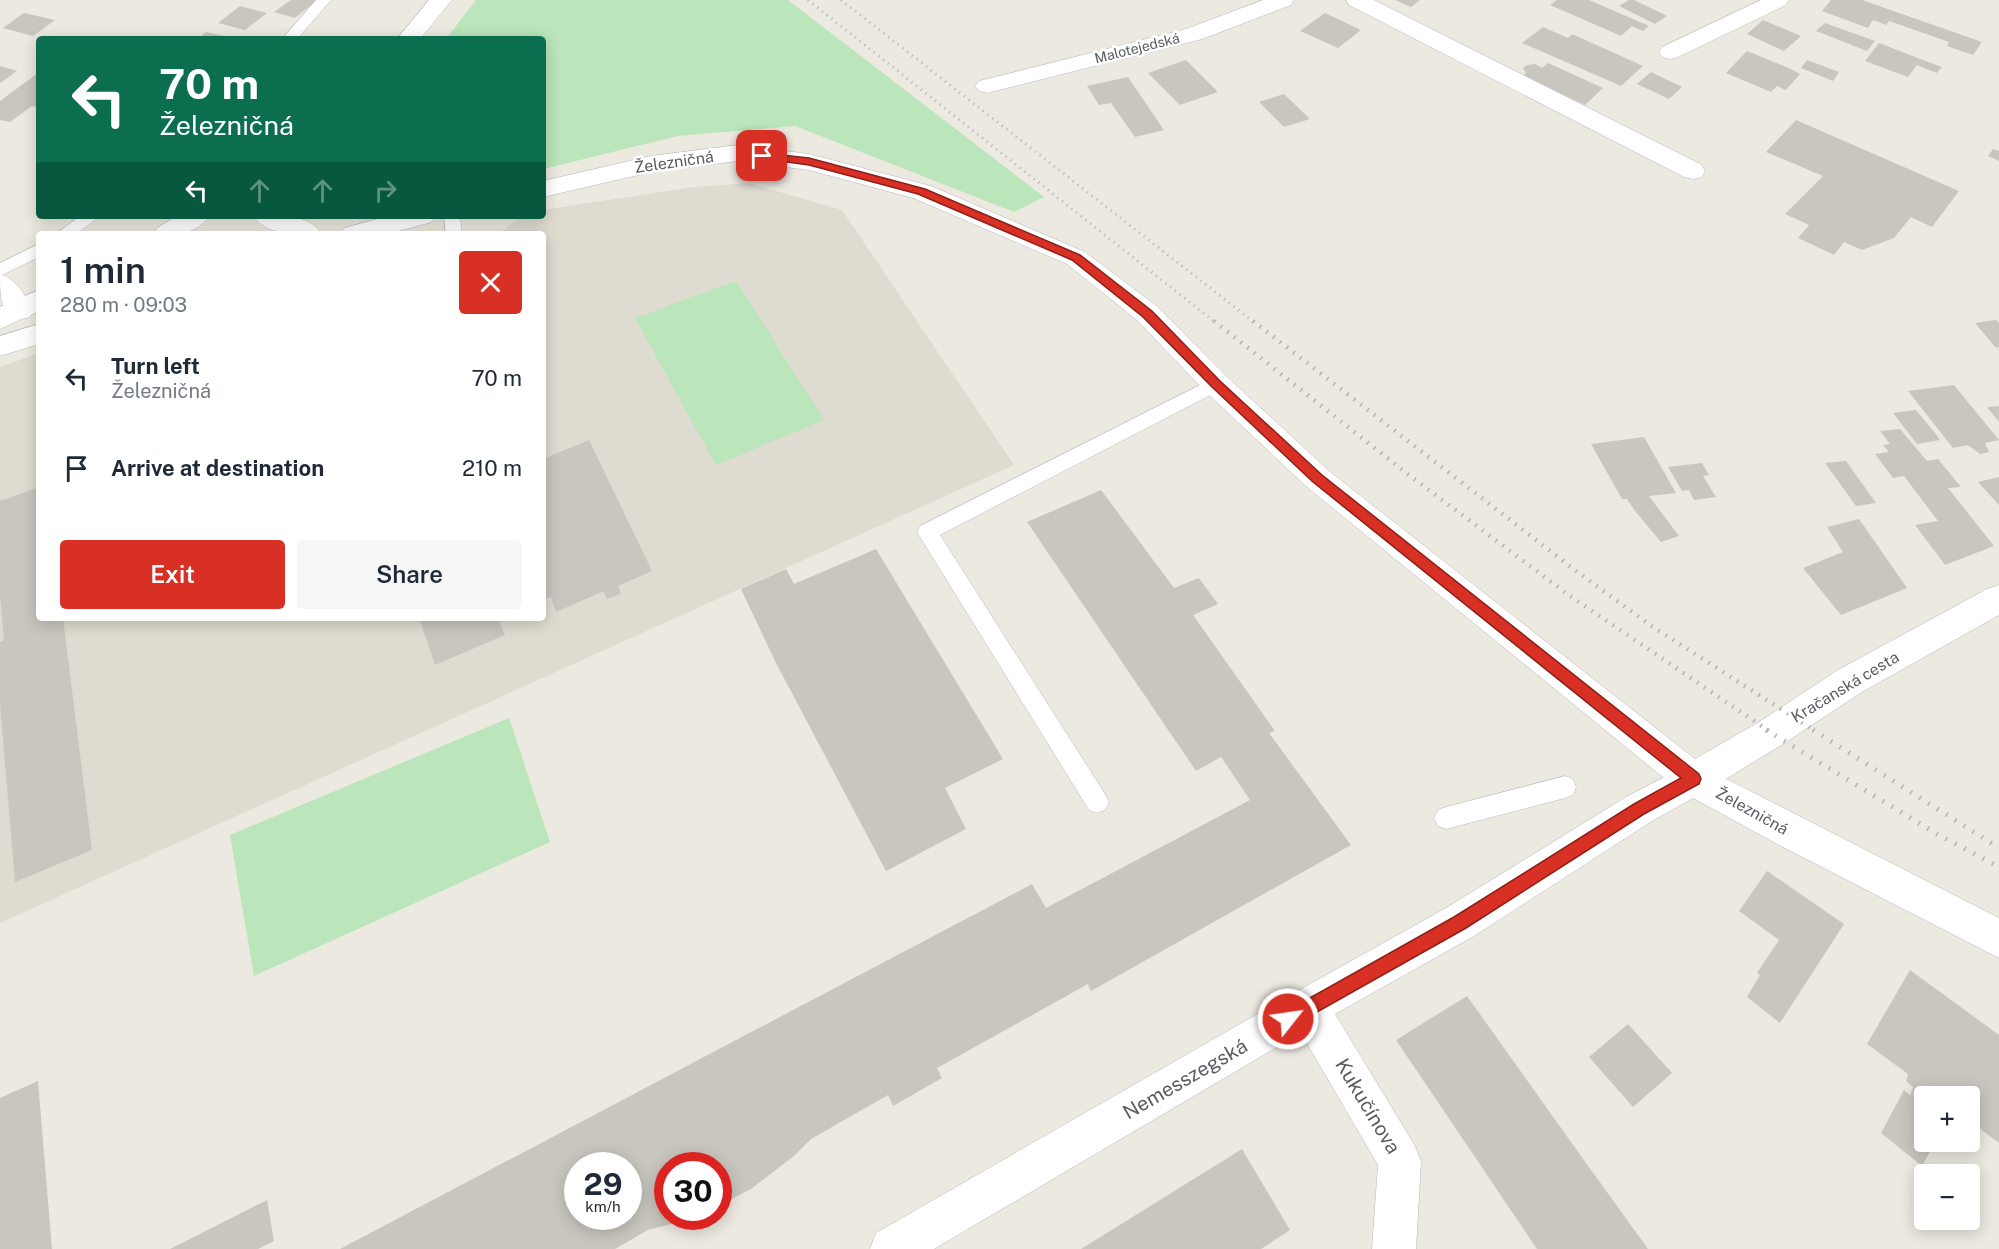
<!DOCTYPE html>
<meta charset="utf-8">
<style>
body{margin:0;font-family:"Public Sans",sans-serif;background:#f6f6f7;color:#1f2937;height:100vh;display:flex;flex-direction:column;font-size:22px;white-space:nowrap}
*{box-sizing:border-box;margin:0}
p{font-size:20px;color:#747a83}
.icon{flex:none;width:33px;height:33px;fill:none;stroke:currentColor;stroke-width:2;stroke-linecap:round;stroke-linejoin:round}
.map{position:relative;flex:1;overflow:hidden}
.side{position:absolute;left:36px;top:231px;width:510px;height:390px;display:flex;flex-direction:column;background:#fff;border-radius:6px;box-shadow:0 3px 15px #0003}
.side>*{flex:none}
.guide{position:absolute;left:36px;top:36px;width:510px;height:183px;border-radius:6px;box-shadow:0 3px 15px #0003;background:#0b6e4f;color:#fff;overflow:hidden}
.tools{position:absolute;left:1914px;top:1086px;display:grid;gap:12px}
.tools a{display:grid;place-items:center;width:66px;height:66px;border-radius:6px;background:#fff;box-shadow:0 3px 15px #0003;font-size:30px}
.speed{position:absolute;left:564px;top:1152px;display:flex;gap:12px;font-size:30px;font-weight:700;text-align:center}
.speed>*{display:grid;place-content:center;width:78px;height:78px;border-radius:50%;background:#fff;box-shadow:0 3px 15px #0003;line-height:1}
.speed small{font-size:15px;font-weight:400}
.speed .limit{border:9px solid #d22;background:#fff;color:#111}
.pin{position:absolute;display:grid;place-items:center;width:51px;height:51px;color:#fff;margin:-26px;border-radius:12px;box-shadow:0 3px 9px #0006}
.me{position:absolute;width:66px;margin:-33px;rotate:60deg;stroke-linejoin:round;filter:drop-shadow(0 0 4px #0008)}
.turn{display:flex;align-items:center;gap:21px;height:126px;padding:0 24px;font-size:27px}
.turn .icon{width:78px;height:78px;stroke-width:2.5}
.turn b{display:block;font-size:42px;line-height:51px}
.lanes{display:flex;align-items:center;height:57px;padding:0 24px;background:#0003;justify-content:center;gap:30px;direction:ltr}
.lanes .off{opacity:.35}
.round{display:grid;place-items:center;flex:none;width:63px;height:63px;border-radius:6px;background:#f6f6f7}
.headline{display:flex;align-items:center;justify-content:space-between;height:102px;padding:0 24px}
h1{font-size:36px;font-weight:600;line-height:45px}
.primary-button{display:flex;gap:12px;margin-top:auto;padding:12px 24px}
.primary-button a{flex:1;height:69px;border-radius:6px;background:#d93025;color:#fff;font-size:24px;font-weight:600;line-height:69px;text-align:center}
.primary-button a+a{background:#f6f6f7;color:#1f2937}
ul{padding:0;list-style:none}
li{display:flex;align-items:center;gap:18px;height:90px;padding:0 24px}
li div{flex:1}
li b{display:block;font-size:22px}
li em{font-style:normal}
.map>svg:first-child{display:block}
.education{fill:#dedbd0}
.green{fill:#bbe5ba}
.building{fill:#c9c6bf;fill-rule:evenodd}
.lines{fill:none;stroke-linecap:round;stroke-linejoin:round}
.lane-casing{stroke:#b6b8bd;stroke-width:1}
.street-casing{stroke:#b6b8bd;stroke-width:1}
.secondary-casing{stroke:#b4b7bd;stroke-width:1}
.lane{fill:#fff;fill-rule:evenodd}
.street{fill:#fff;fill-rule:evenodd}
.secondary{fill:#fff;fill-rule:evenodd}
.rail-far2{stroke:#b1b2b2;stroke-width:3;stroke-dasharray:1 5;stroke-linecap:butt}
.rail-far1{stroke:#b1b2b2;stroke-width:4.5;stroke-dasharray:1.5 7;stroke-linecap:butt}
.rail{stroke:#b1b2b2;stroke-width:5;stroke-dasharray:1.5 9;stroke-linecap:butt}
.route{fill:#d93025;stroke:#8d1f18;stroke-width:1.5}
.labels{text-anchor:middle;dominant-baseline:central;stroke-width:5;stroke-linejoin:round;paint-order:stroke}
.far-street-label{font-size:14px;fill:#595d61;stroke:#fff}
.street-label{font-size:16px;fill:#595d61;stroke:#fff}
.near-street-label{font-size:20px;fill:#595d61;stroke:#fff}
</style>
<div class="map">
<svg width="1999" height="1249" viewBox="0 0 1999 1249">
<rect width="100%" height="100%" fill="#ece9e0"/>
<!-- education -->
<path class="education" d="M749,183L842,210L1014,465L0,923V367L39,353V618H543V234H498L519,218L543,216V210L694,187Z"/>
<!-- green -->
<path class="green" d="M476,0H788L1044,197L1014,212L795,126L678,136L543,169V39H446Z
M736,281L824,420L716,465L635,318Z
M509,718L550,842L254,976L230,835Z"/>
<!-- building -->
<path class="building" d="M291,0H317L295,18L274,12Z
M1395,0H1420L1411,7Z
M1557,0H1589L1649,26L1643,31L1632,26L1621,36L1550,5Z
M1629,0H1634L1667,16L1655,24L1619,6Z
M1831,0H1862L1982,42L1973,55L1947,46L1949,42L1889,21L1886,25L1873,20L1868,28L1822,11Z
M240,6L267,13L245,30L218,23Z
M24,13L55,20L33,36L3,28Z
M1325,13L1361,30L1338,48L1300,31Z
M1763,20L1801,36L1784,51L1747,34Z
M1825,23L1875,41L1867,51L1816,31Z
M1543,27L1568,38L1572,34L1643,66L1621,86L1522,43Z
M206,32L232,38V39H197Z
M1879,43L1923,60L1942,67L1937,73L1917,65L1908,77L1865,61Z
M1747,51L1791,69L1800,74L1786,90L1777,86L1771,92L1726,73Z
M1186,60L1218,92L1180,105L1148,73Z
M1807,60L1839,72L1833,81L1801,68Z
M1548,63L1603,88L1585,105L1522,76L1526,73L1523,68L1527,65L1535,64L1542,68Z
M0,66L17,71L0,83Z
M39,72V108L32,106L10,122L0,120V101Z
M1651,72L1682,87L1669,99L1637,84Z
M1128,77L1153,114L1164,130L1135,137L1111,103L1099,105L1087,86Z
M1284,94L1310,119L1284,127L1259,102Z
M1796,120L1959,191L1932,227L1911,217L1894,238L1862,250L1844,242L1834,255L1798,238L1809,225L1785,214L1823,176L1766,152Z
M1993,149L1999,151V161L1988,156Z
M1996,320L1999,323V347L1996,348L1975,323Z
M1954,385L1999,440L1985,443L1989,452L1980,454L1968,445L1953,448L1908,391Z
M1999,406V422L1987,407Z
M1916,410L1936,434L1940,440L1917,444L1893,413Z
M1900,429L1927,461L1938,459L1961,487L1948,488L1994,546L1945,565L1915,525L1938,521L1904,476L1893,478L1875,454L1889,452L1883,445L1890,444L1880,431Z
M1644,437L1676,493L1649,496L1679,536L1661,542L1635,511L1627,499H1622L1591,444Z
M589,440L652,571L618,586L621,594L607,599L604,591L556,612L551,597L543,600V459Z
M1846,461L1876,503L1856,506L1825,463Z
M1702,463L1709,475L1703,476L1716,497L1694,500L1689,490L1682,491L1668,467Z
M1999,477V505L1978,482Z
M39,487V618H63L92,850L15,882L0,704V642L4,640L0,596V501Z
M1101,490L1174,588L1199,578L1218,604L1193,615L1275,731L1269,733L1351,845L1091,991L1088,984L937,1068L942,1078L893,1106L888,1095L811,1139L794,1156L751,1189L718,1206V1166H668V1216H697L690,1219L648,1230L615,1249H340L1032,884L1046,908L1250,800L1221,757L1196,771L1027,522ZM578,1166H628V1216H578Z
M1859,519L1907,588L1841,615L1803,568L1843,552L1827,527Z
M876,549L1003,759L945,788L966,829L886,871L776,663L741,589L786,569L794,584Z
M419,618H498L505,635L435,665Z
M1767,871L1844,924L1780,1023L1747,997L1760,975L1757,973L1779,940L1739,911Z
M1910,970L1999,1035V1143L1970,1121V1096H1924V1142H1935L1922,1166L1881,1133L1904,1090L1910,1095L1913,1087L1906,1081L1908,1074L1867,1044Z
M1467,996L1576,1149L1648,1249H1537L1396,1040Z
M1628,1024L1672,1073L1633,1107L1589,1057Z
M38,1081L52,1249H0V1098Z
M1242,1149L1290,1230L1261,1249H1081Z
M267,1200L274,1241L258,1249H170Z"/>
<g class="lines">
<!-- lane casing -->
<g class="lane-casing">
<path id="lane" d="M316,0H331L297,39H282Z
M80,216H100L76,234H56Z
M444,216H460L462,234H446Z
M39,244V257L0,276V263Z
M1216,377L1222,379L1225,384L1222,389L940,535L1105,794L1109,802L1105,810L1097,813L1089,810L917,532L920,526Z
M1565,776L1573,779L1576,787L1573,795L1565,798L1446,829L1438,826L1434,818L1438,810L1446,807Z"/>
</g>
<!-- street casing -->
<g class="street-casing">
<path id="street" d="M1263,0H1294L1291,5L1202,39L987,93L979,91L975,86L979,81L1186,29Z
M1346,0H1374L1702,165L1705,171L1702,177L1693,179L1684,177L1349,5Z
M1761,0H1789L1786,5L1678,57L1670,59L1662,57L1659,52L1662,47Z
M0,274C15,278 26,296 34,310L30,317C0,326 0,295 0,274Z
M1693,762L1999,918V958L1779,845L1693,798L1652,821L1474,936L1335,1014L1415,1146L1421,1161L1416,1249H1372L1378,1165L1301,1033L934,1249H870L876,1233L1294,993L1446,908L1626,797Z"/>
</g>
<!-- secondary casing -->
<g class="secondary-casing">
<path id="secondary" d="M429,0H452L420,39H397Z
M738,145L809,154L931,186L1085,252L1158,307L1226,376L1329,471L1695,759L1759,722L1838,670L1987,589L1999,585V615L1862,692L1783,744L1706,791L1693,796L1680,791L1307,487L1206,392L1138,321L1067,264L913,198L809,170L738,161L651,172L543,197V181L651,156Z
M177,216H209C196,236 174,234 153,234L157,228Z
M254,216C276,216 309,213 322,234C301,234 267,237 254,216Z
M389,216H436L432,222L387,234H340L344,228Z
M39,290V311L0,329V307Z
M39,324V344L0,356V336Z"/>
</g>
<!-- lane -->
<use href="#lane" class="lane"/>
<!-- street -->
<use href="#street" class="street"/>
<!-- secondary -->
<use href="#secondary" class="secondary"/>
<!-- rail-far2 -->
<path class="rail-far2" d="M808,0L1216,323
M841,0L1255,323"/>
<!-- rail-far1 -->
<path class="rail-far1" d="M1214,321L1405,472L1570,596L1769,731
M1253,321L1580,574L1653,627L1815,731"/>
<!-- rail -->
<path class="rail" d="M1766,730L1937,834L1999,867
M1813,730L1999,848"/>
</g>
<!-- route -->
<path class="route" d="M762,153L809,158L925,189L1080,255L1152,311L1220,381L1322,475L1699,774L1701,779L1699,784L1644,814L1466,928L1294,1025L1288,1027L1283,1025L1280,1019L1283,1013L1454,917L1634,804L1681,778L1313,482L1212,387L1143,317L1072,260L918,194L809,165L758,158L756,156Z"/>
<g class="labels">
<!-- far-street labels -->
<g class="far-street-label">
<text transform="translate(1137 48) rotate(-14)">Malotejedská</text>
</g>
<!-- street labels -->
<g class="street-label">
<text transform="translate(674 162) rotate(-8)">Železničná</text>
<text transform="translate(1845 687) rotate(-31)">Kračanská cesta</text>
<text transform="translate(1752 811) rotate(29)">Železničná</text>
</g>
<!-- near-street labels -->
<g class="near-street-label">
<text transform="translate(1185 1079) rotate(-30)">Nemesszegská</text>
<text transform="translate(1368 1106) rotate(59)">Kukučínova</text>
</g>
</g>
</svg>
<div class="tools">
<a>+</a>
<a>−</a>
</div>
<div class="speed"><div>29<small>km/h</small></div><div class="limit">30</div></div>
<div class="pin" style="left:762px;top:156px;background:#d93025"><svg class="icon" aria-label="arrive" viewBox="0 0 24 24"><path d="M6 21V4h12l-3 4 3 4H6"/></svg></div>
<svg class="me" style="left:1288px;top:1019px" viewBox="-20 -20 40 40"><circle r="17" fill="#d93025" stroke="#fff" stroke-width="3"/><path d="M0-11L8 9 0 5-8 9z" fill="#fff"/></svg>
<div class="guide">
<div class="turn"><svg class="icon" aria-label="left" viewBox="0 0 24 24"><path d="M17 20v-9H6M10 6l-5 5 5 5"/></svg><div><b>70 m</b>Železničná</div></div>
<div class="lanes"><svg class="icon" aria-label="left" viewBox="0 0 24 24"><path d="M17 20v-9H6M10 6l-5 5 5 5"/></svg><svg class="icon off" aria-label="ahead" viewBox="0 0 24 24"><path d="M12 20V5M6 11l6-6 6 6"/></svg><svg class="icon off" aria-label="ahead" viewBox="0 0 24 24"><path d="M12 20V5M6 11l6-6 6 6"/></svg><svg class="icon off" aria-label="right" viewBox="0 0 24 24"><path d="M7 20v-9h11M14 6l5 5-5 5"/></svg></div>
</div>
<section class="side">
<div class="headline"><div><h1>1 min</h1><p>280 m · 09:03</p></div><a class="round" style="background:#d93025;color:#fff"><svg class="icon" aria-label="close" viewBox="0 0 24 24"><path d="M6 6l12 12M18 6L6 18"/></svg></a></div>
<ul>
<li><svg class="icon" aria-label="left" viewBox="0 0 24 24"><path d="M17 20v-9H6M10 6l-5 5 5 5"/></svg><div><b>Turn left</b><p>Železničná</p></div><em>70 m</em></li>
<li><svg class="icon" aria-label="arrive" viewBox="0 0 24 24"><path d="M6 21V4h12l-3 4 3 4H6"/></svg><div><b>Arrive at destination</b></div><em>210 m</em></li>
</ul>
<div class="primary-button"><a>Exit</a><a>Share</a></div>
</section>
</div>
